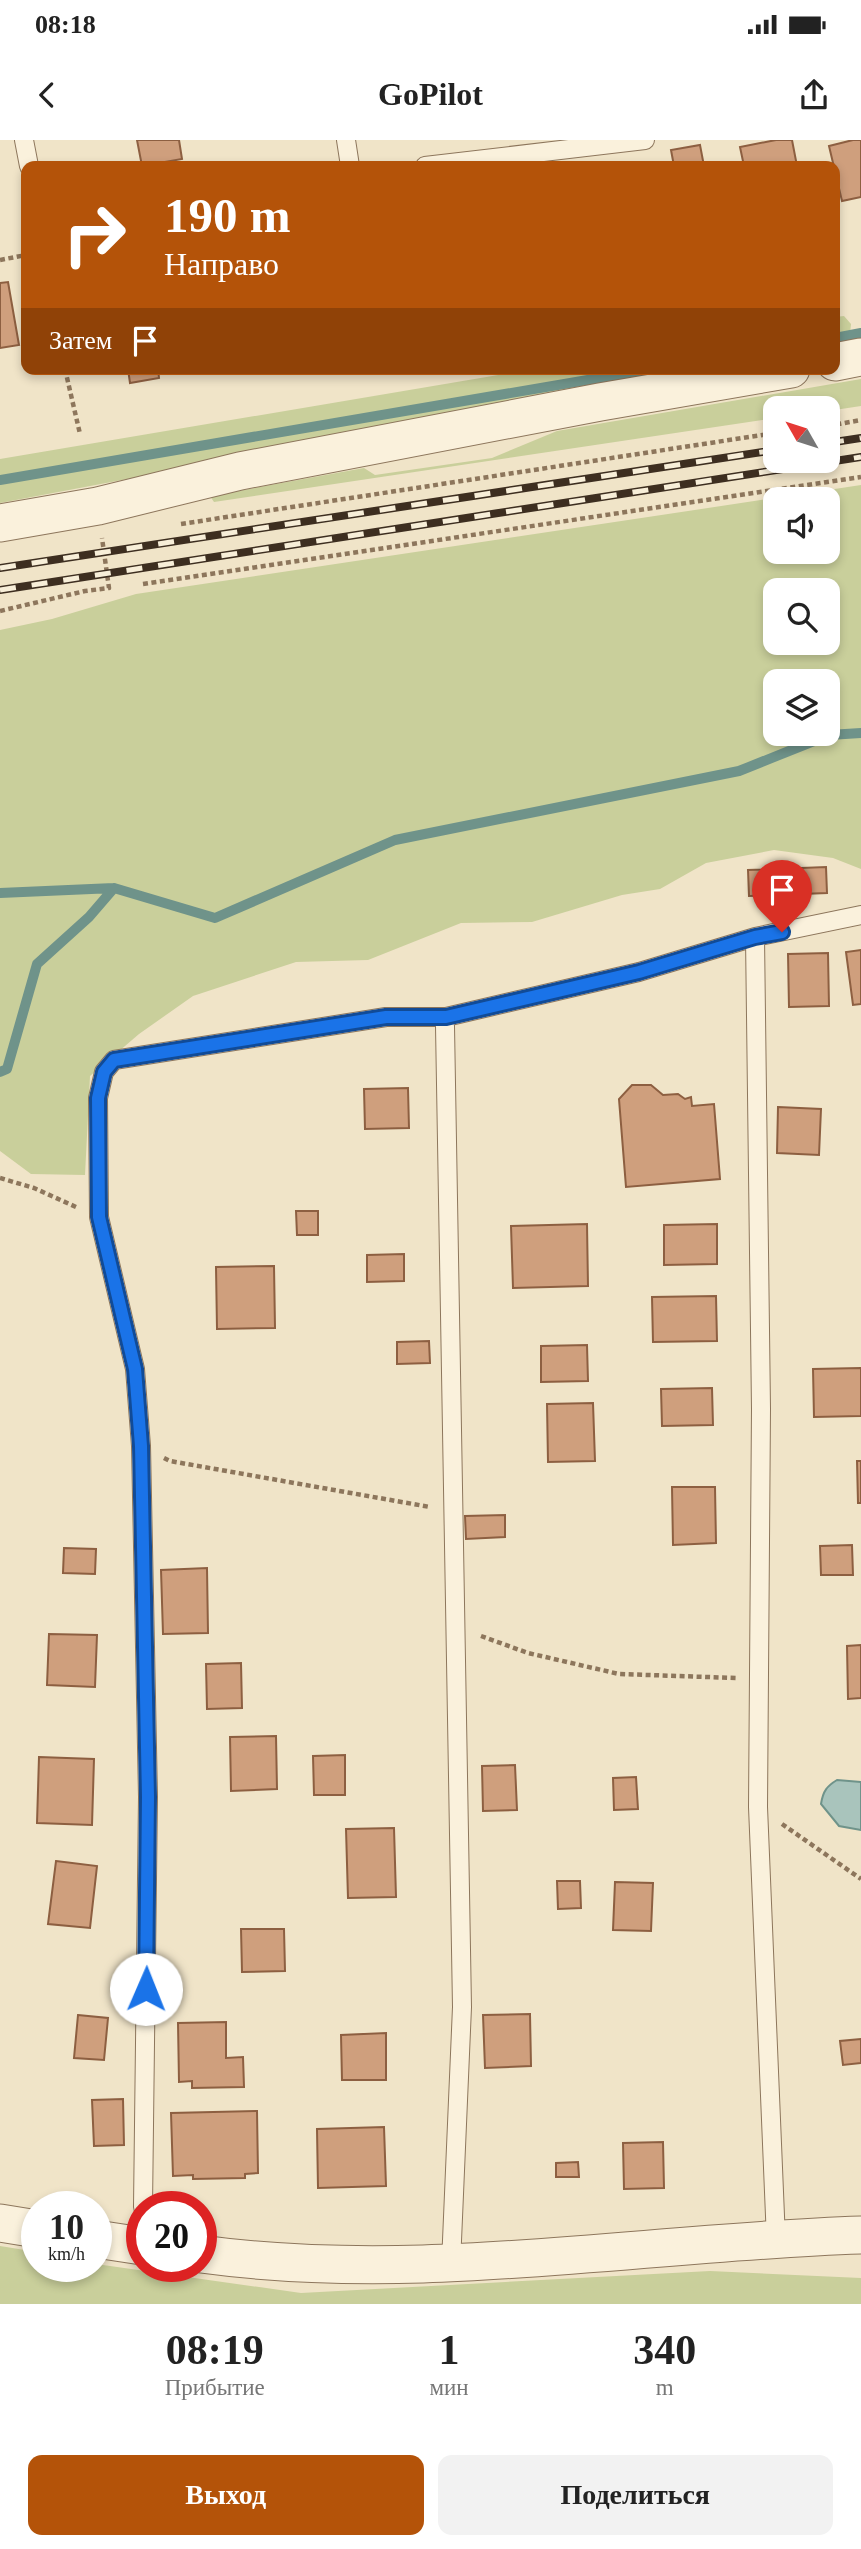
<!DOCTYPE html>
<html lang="ru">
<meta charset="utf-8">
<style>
body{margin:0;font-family:Georgia,serif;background:#f2f2f2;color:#222;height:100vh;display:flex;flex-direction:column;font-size:26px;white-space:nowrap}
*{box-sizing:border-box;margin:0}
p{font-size:23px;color:#767676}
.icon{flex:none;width:38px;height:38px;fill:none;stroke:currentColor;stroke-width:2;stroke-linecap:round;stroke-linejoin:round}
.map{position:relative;height:2164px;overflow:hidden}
.panel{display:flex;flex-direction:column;background:#fff;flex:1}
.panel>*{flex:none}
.guide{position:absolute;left:21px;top:21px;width:819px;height:214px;border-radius:14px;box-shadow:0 4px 10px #0003;background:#b45309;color:#fff;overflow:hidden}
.needle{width:46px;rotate:309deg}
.fabs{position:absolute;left:763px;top:256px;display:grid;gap:14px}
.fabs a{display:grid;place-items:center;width:77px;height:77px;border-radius:14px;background:#fff;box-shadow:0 4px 10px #0003;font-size:35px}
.speed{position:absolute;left:21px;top:2051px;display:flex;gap:14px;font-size:35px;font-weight:700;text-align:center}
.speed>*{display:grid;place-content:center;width:91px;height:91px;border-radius:50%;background:#fff;box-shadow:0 4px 10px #0003;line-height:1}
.speed small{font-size:18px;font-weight:400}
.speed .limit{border:10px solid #d22;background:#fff;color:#111}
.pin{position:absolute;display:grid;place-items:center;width:60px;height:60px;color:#fff;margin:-72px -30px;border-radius:50% 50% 50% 0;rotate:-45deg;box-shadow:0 0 7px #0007}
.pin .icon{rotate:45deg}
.me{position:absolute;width:77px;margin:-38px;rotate:1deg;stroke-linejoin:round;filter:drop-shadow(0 0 5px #0008)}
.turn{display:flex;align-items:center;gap:24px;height:147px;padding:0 28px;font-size:32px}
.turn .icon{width:91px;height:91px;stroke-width:2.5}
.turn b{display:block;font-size:49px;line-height:60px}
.then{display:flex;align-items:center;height:66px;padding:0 28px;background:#0003;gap:14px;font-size:26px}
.eta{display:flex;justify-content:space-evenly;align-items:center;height:119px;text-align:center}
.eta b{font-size:42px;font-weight:600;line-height:49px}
.action{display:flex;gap:14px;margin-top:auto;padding:14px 28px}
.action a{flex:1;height:80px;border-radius:14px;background:#b45309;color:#fff;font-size:28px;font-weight:600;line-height:80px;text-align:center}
.action a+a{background:#f2f2f2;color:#222}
.status{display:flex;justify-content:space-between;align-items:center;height:49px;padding:0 35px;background:#fff;direction:ltr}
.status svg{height:19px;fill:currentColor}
header{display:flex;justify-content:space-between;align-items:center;height:91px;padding:0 28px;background:#fff;font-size:32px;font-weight:600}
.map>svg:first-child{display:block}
.green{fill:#c9cf9b;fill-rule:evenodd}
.water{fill:#a9c4bc;stroke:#6f938a;stroke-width:2}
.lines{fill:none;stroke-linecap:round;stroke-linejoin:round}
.stream{stroke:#6f938a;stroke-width:10}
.building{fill:#cf9f7d;stroke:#8d5f41;stroke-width:2}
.lane-casing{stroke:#8d765c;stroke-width:20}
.street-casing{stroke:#8d765c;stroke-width:39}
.path{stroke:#8d765c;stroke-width:4.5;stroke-dasharray:5 3.5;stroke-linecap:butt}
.lane{stroke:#faf1dc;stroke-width:18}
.street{stroke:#faf1dc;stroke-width:37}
.rail-casing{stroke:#3d2e20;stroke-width:8}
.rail{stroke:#f7eed8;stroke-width:5;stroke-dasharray:16;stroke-linecap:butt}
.route-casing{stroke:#114b97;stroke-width:18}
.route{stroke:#1a73e8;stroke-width:12}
</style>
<div class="status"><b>08:18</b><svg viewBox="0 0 49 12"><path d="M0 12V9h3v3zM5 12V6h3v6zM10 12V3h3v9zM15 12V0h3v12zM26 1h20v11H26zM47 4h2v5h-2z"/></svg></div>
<header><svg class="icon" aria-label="back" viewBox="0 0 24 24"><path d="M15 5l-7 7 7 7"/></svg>GoPilot<svg class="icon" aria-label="share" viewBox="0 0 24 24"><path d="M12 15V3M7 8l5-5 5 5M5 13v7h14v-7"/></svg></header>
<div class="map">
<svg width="861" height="2164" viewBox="0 0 861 2164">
<rect width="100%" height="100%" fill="#f0e4c8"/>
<!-- green -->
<path class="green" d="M844,176L851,184L849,203L835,206V177Z
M534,229H710L0,363V319Z
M861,239V266L828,271V268H775V278L214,362L210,356L364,328L375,335L492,318L557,291Z
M861,345V729L833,718L774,710L706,723L660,749L622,755L532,782L461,783L368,820L296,822L193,856L139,894L90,936L85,1035L31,1034L0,1011V490L52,479L136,454ZM775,359H828V411H775ZM775,450H828V502H775ZM775,541H828V593H775Z
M0,2106L37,2112V2126H96V2124L301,2153L710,2131L861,2138V2164H0Z"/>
<!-- water -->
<path class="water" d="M837,1640L861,1642V1690L839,1686L821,1664C823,1651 827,1646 837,1640Z"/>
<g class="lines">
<!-- stream -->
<path class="stream" d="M835,198L861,193
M0,340L652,229
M0,753L114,748L215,778L395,700L739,631L829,595L861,593
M0,932L7,929L37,824L89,777L114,748"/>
</g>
<!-- building -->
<path class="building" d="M137,0H179L182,19L142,26Z
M776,0H792L797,26H744L740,7Z
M853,0H861V57L842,61L829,6Z
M700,5L704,26H674L671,10Z
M8,142L19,205L0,208V143Z
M128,229H158L159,238L130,243Z
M826,727L827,753L749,756L748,730Z
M861,810V864L853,865L846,812Z
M828,813L829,866L789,867L788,814Z
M632,945H651L663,955L678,954L685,959L691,957L692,966L714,964L720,1039L626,1047L619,959Z
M408,948L409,988L365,989L364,949Z
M778,967L821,969L819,1015L777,1013Z
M296,1071H318V1095H297Z
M587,1084L588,1146L513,1148L511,1086Z
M717,1084V1124L664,1125V1085Z
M404,1114V1141L367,1142V1115Z
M274,1126L275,1188L217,1189L216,1127Z
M716,1156L717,1201L653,1202L652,1157Z
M429,1201L430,1223L397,1224V1202Z
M587,1205L588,1241L541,1242V1206Z
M861,1228V1276L814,1277L813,1229Z
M712,1248L713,1285L662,1286L661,1249Z
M593,1263L595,1321L548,1322L547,1264Z
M857,1321H861V1363H858Z
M672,1347H715L716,1403L673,1405Z
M505,1375V1397L466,1399L465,1376Z
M852,1405L853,1435H821L820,1406Z
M64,1408L96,1409L95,1434L63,1433Z
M207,1428L208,1493L163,1494L161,1430Z
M49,1494L97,1495L95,1547L47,1545Z
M861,1505V1558L848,1559L847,1506Z
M241,1523L242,1568L207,1569L206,1524Z
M276,1596L277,1649L231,1651L230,1597Z
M345,1615V1655H314L313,1616Z
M39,1617L94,1619L92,1685L37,1683Z
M515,1625L517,1670L483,1671L482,1626Z
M636,1637L638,1669L614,1670L613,1638Z
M394,1688L396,1757L348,1758L346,1689Z
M56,1721L97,1726L90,1788L48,1784Z
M557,1741H580L581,1768L558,1769Z
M615,1742L653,1743L651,1791L613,1790Z
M241,1789H284L285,1831L242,1832Z
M530,1874L531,1926L485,1928L483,1875Z
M78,1875L108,1878L104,1920L74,1918Z
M226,1882V1918L243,1917L244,1947L192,1948V1941L179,1942L178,1883Z
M386,1893V1940H342L341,1895Z
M861,1899V1923L843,1925L840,1901Z
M123,1959L124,2005L94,2006L92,1960Z
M257,1971L258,2033L245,2034V2038L193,2039V2035L173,2036L171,1973Z
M384,1987L386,2046L318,2048L317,1989Z
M663,2002L664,2048L624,2049L623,2003Z
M578,2022L579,2037H556V2023Z"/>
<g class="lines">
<!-- lane casing -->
<g class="lane-casing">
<path id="lane" d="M24,0L29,26
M346,0L350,26
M425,26L645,0
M755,797L761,1269L758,1667L776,2100
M445,886L462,1867L451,2124
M143,2067L148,1657L141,1306L135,1229L99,1077L98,958L104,932L114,920L386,877H446L639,832L755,797L861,775"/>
</g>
<!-- street casing -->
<g class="street-casing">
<path id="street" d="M835,222L861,217
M0,383L98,366L240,331L600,262L791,229
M0,2083L37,2089
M96,2099L142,2106
M201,2114C421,2144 641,2102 861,2095"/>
</g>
<!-- path -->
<path class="path" d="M0,120L26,115
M65,229L80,294
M828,286L861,280
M181,384L775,293
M143,444L861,337
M0,471L85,451L109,448L102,398
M0,1038L34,1048L76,1067
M164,1318L170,1321L430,1367
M481,1496L528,1513L619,1534L736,1538
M782,1684L861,1739"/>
<!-- lane -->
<use href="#lane" class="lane"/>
<!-- street -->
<use href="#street" class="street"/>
<!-- rail casing -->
<g class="rail-casing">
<path id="rail" d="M828,303L861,298
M0,428L775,310
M0,450L861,317"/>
</g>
<!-- rail -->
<use href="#rail" class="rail"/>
</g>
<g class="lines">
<!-- route casing -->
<g class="route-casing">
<path id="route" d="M146,1849L148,1657L141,1306L135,1229L99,1077L98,958L104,932L114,920L386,877H446L639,832L755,797L782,792"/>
</g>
<!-- route -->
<use href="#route" class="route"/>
</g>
</svg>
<div class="fabs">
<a><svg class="needle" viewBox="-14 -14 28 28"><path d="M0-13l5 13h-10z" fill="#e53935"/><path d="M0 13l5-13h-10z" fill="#767676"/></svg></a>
<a><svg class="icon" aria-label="sound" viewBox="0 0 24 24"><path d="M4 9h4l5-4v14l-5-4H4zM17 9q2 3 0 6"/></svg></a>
<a><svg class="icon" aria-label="search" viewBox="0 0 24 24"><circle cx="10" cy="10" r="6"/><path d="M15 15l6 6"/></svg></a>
<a><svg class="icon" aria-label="layers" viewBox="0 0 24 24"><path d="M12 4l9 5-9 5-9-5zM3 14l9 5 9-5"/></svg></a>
</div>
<div class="speed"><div>10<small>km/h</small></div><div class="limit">20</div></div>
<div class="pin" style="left:782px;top:792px;background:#d93025"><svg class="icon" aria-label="arrive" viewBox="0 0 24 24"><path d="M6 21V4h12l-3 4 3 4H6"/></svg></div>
<svg class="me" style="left:146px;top:1849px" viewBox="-20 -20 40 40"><circle r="19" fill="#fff"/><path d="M0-13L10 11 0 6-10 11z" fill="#1a73e8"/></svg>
<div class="guide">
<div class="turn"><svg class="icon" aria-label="right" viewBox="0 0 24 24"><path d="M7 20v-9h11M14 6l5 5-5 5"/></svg><div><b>190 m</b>Направо</div></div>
<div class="then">Затем<svg class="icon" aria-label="arrive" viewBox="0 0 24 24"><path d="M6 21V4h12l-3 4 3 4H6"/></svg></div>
</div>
</div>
<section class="panel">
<div class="eta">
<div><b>08:19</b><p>Прибытие</p></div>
<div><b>1</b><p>мин</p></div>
<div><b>340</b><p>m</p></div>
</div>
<div class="action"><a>Выход</a><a>Поделиться</a></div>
</section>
